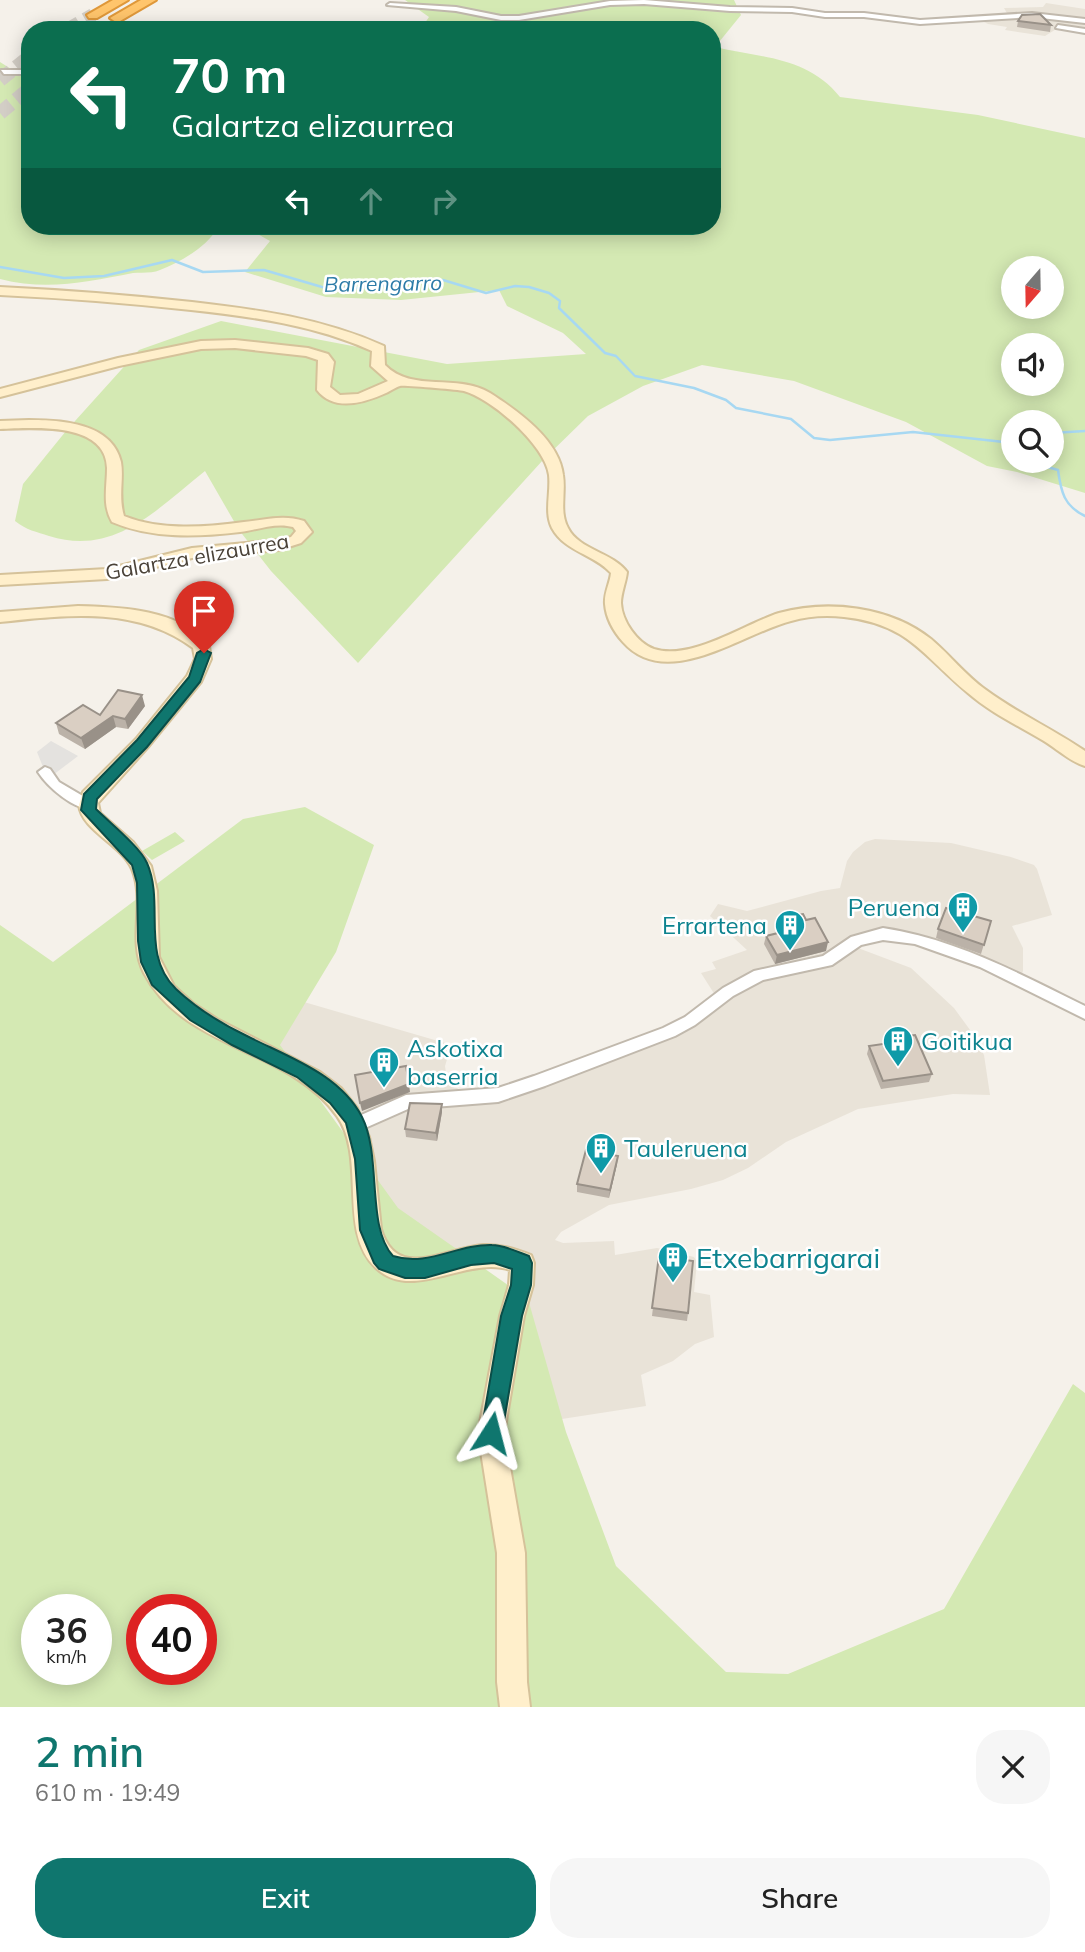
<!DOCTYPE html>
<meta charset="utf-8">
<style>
body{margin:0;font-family:Mulish,sans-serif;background:#f6f6f6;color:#222;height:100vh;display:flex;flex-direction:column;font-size:26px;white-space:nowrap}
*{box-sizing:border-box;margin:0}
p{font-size:23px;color:#767676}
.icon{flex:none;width:38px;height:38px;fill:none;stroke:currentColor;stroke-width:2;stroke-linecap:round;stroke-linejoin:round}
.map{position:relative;height:1707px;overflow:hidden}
.details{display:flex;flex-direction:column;background:#fff;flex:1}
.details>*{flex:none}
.guide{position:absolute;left:21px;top:21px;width:700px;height:214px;border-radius:28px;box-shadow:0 4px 18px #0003;background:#0b6e4f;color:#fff;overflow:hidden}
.needle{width:46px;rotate:200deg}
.tools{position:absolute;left:1001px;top:256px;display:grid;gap:14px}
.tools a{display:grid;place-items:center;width:63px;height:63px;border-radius:50%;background:#fff;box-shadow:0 4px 18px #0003;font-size:35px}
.speed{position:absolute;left:21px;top:1594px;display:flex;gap:14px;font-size:35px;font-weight:700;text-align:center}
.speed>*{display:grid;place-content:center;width:91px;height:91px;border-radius:50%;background:#fff;box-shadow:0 4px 18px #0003;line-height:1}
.speed small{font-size:18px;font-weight:400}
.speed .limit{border:10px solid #d22;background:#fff;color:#111}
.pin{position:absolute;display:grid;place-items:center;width:60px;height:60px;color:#fff;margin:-72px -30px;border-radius:50% 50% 50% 0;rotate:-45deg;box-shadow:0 0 7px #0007}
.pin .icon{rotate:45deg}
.me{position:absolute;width:77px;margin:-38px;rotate:9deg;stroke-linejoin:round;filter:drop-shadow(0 0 5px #0008)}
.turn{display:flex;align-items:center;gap:24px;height:147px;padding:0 35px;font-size:32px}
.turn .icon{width:91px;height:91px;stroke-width:2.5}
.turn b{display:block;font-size:49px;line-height:60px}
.lanes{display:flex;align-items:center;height:66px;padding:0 35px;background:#0003;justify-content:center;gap:35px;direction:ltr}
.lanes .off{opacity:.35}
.round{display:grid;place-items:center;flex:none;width:74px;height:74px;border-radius:28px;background:#f6f6f6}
.summary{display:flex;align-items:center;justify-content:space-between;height:119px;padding:0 35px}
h1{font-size:42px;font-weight:600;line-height:52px;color:#0f766e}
.primary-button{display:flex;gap:14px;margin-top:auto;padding:14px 35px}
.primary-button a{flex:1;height:80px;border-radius:28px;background:#0f766e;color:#fff;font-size:28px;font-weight:600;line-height:80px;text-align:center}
.primary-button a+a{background:#f6f6f6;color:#222}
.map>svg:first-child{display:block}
.residential{fill:#e9e3d8}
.green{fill:#d4e9b3;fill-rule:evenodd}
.parking{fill:#e4e2df}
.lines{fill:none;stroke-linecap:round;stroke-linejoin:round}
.stream{stroke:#a7d8f2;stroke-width:2.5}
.highway-tunnel{stroke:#d3cec6;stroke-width:14;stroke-dasharray:14 7;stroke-linecap:butt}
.street-casing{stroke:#c1b9ad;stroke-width:4}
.secondary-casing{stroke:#d5c29a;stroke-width:4}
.highway-casing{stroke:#df983a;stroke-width:4}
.street{fill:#fff;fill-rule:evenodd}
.secondary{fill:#ffefcb;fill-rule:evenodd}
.highway{fill:#ffc56c;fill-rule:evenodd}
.wall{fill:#bbb2a8}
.shaded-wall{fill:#999188}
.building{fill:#dacfc3;stroke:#999188;stroke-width:2}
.route{fill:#0f766e;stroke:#0a4d48;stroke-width:2}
.labels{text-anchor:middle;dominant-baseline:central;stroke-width:5;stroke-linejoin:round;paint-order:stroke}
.far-water-label{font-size:21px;font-style:italic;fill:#2c7ba7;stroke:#fff}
.far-street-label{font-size:21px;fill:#4a4238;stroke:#fff}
.culture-label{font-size:24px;fill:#0d838f;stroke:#fff;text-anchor:start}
.near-culture-label{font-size:28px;fill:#0d838f;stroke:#fff;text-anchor:start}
</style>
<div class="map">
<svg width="1085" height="1707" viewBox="0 0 1085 1707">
<rect width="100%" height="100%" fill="#f5f1ea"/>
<!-- residential -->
<path class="residential" d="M1046,3L1085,9V32L1058,28L1045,36L1005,30L1007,27L988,24L980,20L1008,15L1004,8L1043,7Z
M875,839L951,843L1011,857L1034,865L1037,869L1052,915L1012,926L1023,948V971L1019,982L990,967L911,940L884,938L869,940L858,948L911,968L954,1008L973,1034L984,1055L990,1095L953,1094L858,1109L786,1142L748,1168L723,1180L691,1189L609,1205L561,1232L555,1240L563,1243L614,1241L615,1255L657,1248L694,1257L697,1262L694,1292L710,1295L714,1337L695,1344L673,1361L641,1375L646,1406L536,1423L511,1284L513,1273L502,1264L416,1275L354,1139L318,1089L260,1056L304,1002L445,1043L448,1056L445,1066L446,1073L461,1093L514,1085L665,1030L687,1018L715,995L701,973L716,969L712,962L747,950L710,916L718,904L747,911L821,891L840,888L847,861L853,852L865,842Z"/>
<!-- green -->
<path class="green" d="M405,0H734L741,15L715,47C763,58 808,57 840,97L978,115L1085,138V493L1017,472L987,466L906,422L794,381L702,365L643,386L588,416L543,460L358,663L271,571L239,530L205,471C158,508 115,557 49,536C37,532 26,530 15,521L23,484L66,431L139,350L221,321L447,364L586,354L563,333L507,306L499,290L401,300L326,297L245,272L270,241L243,226H712V30H420L429,17ZM1013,268H1052V306H1013ZM1013,345H1052V383H1013ZM1013,422H1052V460H1013Z
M0,62L30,81V226H219C207,247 182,261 160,270C152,274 142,272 133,273C87,282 47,291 0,279Z
M305,807L374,845L336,952L280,1045L398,1208L528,1299L566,1432L616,1566L726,1672L788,1674L944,1609L1073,1384L1085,1393V1707H0V925L53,962L243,819ZM37,1610H96V1670H37ZM142,1610H201V1670H142Z
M175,832L185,841L152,860L142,851Z"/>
<!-- parking -->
<path class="parking" d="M51,741L78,756L53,775L45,772L37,752Z"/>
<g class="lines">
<!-- stream -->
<path class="stream" d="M0,267L64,278L104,276L172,260L203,272L264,270L322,287L358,288L443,280L486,293L515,286L529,287L549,293L560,301L559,308L605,353L616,356L635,376L694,388L726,400L736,408L791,419L814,438L830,440L913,432L1013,443
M1052,433L1085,431
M1005,442L1013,448
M1040,460L1044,466L1058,470C1061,492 1064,506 1085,516"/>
<!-- highway-tunnel -->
<path class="highway-tunnel" d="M67,30L93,15
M0,80L30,56
M0,113L30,88"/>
<!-- street casing -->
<g class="street-casing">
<path id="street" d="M644,0L730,7L792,8L825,13H864L920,20L1032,13L1085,19V23L1032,17L920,24L864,17H825L792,12L730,11L644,4L610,5L519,20H501L456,11L387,5L390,3L456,7L501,16H519L610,1Z
M1058,25L1085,29V33L1056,28Z
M1,70H30V74H4Z
M45,767L50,769L59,782L93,802L95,805L93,808C75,812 47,786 38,772Z
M883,928C956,939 1020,974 1085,1006V1019L980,967L915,944L883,940L861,945L832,965L763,980L733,996L695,1025L675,1036L545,1086L498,1102L408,1109L356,1132L350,1130L348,1125L350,1120L406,1095L498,1088L534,1076L663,1028L685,1017L723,988L754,971L823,956L851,937Z"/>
</g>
<!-- secondary casing -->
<g class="secondary-casing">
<path id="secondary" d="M0,287C64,290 128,295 192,302C260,310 321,318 384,346L385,365C412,393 458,373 490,393C518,411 559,440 563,475C566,493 559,512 568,528C579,550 612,552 627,572C626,582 621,593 621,603C622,621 637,643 654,649C691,661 744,624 779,613C829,599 891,607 931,639C950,655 965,675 986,690C1017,713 1053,729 1085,751V766C1071,762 1057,749 1044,741C1019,726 991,713 968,693C923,656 909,624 844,617C827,615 808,616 791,621C743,633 667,692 623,642C614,632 606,618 605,604C604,593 610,583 611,573C594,554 565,552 552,528C544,512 551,493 549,475C545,445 492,399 464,391C459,390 404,385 400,386C396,387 390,391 386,393C364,403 334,412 317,390L318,360L306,356L235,348L201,349L119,366L0,397V389L118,358L201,341L235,340L308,348L328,354L334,362L330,387L340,395L358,394L388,381L371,366L372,351C314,325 254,317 191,310C128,303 64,298 0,295Z
M29,420C62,420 112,423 121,462C124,479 118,496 124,516C161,531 206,527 244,522C266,520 283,514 304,521L312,532L301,543L279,550L192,558L107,579L0,585V575L107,569L192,548L278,540L291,537L296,531L293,527C276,522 257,530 240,532C197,537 152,539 112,522C102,505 107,487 107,468C106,421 31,428 0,429V421Z
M78,606C119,607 181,609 209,646L211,659L201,682L148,747L98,803L100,813L133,842L151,866L157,891L159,957L174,986L194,1004L217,1019L320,1072L341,1088L357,1108L369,1137L374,1161L381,1229C397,1282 444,1248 483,1245C500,1244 515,1249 531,1255L534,1263L533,1285L524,1316L504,1433L525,1553L527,1682L530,1707H500L497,1682V1553L478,1433L500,1316L509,1285L510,1270C467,1255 413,1303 376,1268C337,1232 367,1158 337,1116C289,1048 185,1051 144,973C127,940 146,902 132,869C121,844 82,831 79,805L83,792L136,739L187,676L195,659L193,648C137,606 66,615 0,622V612Z"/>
</g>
<!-- highway casing -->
<g class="highway-casing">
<path id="highway" d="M113,0H128L97,18H89L87,15Z
M141,0H156L120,21L116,22L110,18Z"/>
</g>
<!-- street -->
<use href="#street" class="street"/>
<!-- secondary -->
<use href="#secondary" class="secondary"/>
<!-- highway -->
<use href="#highway" class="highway"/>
</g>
<!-- wall -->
<path class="wall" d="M1018,21L1051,25L1050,32L1017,27Z
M145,706L128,729L116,727L85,749L59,734L56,723Z
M791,916L806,920L826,951L775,964L764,944L766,936L780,932L781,923L790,921Z
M991,921L981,954L936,938L938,929Z
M889,1038L932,1074L929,1082L881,1089L867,1054L869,1046L888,1043Z
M442,1112L437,1141L406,1137L405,1129Z
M617,1164L609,1198L577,1192V1184Z
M659,1256L688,1313L687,1321L652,1316Z"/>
<!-- shaded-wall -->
<path class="shaded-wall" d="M142,695L145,706L128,729L125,719Z
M113,716L116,727L85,749L81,738Z
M828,942L826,951L775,964L777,955Z
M409,1084L410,1092L362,1111L360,1103Z
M442,1104V1112L437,1141L436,1133Z
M618,1156L617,1164L609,1198L610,1190Z"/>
<!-- building -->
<path class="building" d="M1040,14L1051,25L1018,21L1022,15Z
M256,27H283L279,30H254Z
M118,690L142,695L125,719L113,716L81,738L56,723L83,705L100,715Z
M946,908L991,921L984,945L938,929Z
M803,914L806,920L815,918L828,942L777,955L766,936L786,931L781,923L793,920L791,916Z
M915,1035L932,1074L883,1081L869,1046L890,1043L889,1038Z
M406,1066L409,1084L360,1103L355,1075Z
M410,1103L442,1104L436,1133L405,1129Z
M586,1150L618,1156L610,1190L577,1184Z
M659,1256L693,1261L688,1313L652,1308Z"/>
<!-- route -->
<path class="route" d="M204,649L211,653L200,682L147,747L97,799L96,809C110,823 140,847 147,863C165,904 140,954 176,989C196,1008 222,1024 247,1036C288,1057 340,1074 362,1117C382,1156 366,1227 393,1256C428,1267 457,1244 492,1245C504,1245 518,1252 529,1256L532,1263L531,1285L522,1316L502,1433L499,1440L491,1443L484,1440L481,1433L501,1316L511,1285L512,1269L494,1263L471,1265L425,1278H405L379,1269L374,1263L360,1230L355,1159L346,1123L330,1103L297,1077L232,1045L190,1020L152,985L141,962L138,941L137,883L132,865L81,810L84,794L137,740L189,677L197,653Z"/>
<!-- icons -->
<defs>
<g id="building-pin" transform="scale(1.575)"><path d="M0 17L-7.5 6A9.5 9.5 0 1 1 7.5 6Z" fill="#0f9aa8" stroke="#fff"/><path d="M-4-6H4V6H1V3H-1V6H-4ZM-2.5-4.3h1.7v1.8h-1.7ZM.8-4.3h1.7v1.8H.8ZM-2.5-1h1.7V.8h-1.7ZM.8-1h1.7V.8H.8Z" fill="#fff"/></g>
</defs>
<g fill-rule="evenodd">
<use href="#building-pin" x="963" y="907"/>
<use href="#building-pin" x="790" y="925"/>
<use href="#building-pin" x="898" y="1041"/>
<use href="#building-pin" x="384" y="1062"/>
<use href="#building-pin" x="601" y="1148"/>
<use href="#building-pin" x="673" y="1257"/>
</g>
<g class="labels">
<!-- far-water labels -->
<g class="far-water-label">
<text transform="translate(383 283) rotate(-1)">Barrengarro</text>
</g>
<!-- far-street labels -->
<g class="far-street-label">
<text transform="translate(197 556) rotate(-10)">Galartza elizaurrea</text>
</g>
<!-- culture labels -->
<g class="culture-label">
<text x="940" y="907" text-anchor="end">Peruena</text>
<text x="767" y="925" text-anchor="end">Errartena</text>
<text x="921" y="1041">Goitikua</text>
<text x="407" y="1048">Askotixa<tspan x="407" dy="28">baserria</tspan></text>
<text x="624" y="1148">Tauleruena</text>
</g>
<!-- near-culture labels -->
<g class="near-culture-label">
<text x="696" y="1257">Etxebarrigarai</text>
</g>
</g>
</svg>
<div class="tools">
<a><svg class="needle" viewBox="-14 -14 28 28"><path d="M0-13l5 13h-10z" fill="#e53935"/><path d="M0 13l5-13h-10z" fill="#767676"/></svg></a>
<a><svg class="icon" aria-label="sound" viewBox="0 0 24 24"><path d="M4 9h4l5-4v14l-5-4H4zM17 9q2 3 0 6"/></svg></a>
<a><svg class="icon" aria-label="search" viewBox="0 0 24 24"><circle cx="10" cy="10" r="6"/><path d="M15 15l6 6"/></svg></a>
</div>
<div class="speed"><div>36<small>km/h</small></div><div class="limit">40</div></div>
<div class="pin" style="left:204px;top:653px;background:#d93025"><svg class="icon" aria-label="arrive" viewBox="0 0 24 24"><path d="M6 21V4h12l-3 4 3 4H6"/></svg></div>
<svg class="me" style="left:491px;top:1433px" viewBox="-20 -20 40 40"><path d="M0-17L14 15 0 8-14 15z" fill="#0f766e" stroke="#fff" stroke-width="4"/></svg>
<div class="guide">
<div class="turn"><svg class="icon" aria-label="left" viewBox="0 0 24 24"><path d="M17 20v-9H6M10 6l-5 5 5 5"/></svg><div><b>70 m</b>Galartza elizaurrea</div></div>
<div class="lanes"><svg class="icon" aria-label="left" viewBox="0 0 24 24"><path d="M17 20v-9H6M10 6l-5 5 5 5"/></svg><svg class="icon off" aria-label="ahead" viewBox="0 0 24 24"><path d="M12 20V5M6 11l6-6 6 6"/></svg><svg class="icon off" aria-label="right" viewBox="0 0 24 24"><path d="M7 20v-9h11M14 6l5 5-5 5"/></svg></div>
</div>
</div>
<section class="details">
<div class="summary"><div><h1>2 min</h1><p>610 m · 19:49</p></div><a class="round"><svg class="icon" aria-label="close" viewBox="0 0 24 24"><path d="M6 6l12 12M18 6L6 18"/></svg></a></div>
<div class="primary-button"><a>Exit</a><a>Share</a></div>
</section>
